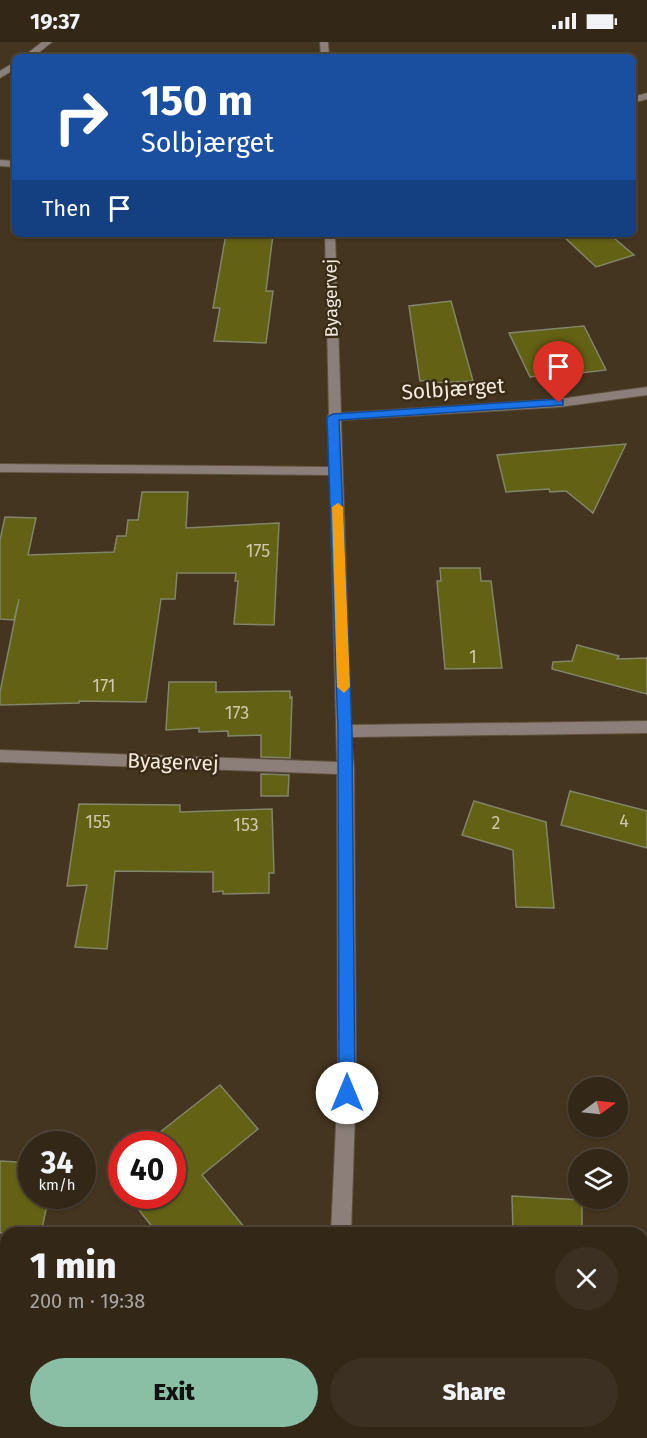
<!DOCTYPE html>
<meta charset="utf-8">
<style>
body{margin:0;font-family:"Fira Sans",sans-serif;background:#3b3021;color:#f1f3f6;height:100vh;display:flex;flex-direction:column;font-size:22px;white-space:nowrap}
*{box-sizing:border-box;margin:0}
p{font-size:20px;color:#a9a6a2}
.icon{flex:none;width:33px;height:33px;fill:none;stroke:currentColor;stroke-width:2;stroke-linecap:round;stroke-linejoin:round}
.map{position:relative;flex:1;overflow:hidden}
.sheet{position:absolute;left:0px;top:1185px;width:648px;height:212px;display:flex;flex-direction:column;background:#332818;border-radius:18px 18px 0 0;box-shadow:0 2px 4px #0004,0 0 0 2px #4e4437}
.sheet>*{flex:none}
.top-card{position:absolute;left:12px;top:12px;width:624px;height:183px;border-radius:9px;box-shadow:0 2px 4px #0004,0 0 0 2px #4e4437;background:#1a4fa0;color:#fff;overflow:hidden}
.needle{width:39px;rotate:75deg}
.controls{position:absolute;left:568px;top:1035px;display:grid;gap:12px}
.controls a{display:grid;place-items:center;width:60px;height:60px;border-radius:50%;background:#332818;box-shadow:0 2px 4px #0004,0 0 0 2px #4e4437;font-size:30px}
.speed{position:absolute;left:18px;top:1089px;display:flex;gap:12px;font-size:30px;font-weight:700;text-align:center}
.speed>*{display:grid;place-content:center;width:78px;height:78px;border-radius:50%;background:#332818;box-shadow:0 2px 4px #0004,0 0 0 2px #4e4437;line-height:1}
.speed small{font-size:15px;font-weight:400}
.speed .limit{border:9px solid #d22;background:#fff;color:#111}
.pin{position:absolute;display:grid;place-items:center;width:51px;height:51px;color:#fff;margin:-62px -26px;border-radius:50% 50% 50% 0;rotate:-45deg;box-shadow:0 0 6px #0007}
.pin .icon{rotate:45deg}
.me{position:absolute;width:66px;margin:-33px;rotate:0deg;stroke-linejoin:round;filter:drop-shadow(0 0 4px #0008)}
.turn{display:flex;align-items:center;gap:21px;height:126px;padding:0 30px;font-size:27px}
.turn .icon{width:78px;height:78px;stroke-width:2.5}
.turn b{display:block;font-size:42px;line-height:51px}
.then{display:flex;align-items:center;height:57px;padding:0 30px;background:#0003;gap:12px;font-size:22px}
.round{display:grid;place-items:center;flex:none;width:63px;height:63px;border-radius:32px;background:#3b3021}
.head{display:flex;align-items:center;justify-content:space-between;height:102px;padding:0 30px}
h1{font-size:36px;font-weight:800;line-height:45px}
.action{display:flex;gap:12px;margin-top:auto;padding:12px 30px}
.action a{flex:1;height:69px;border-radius:36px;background:#8abfa5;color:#111;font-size:24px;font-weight:800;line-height:69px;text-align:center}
.action a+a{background:#3b3021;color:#f1f3f6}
.status{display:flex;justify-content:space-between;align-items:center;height:42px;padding:0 30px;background:#332818;direction:ltr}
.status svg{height:16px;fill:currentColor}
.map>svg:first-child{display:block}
.building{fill:#626114;stroke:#838469;stroke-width:1.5}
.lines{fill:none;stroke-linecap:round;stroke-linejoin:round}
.minor-casing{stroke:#60523e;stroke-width:2}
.minor{fill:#8c7f7a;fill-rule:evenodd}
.route{fill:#1a73e8;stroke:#114b97;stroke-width:1.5}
.slow{fill:#f59e0b}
.labels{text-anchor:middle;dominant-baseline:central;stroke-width:5;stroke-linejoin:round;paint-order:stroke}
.far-street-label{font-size:18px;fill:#f3e9dd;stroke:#392b16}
.number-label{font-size:18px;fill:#cfc7ab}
.street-label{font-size:21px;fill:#f3e9dd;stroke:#392b16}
</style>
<div class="status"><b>19:37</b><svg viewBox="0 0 49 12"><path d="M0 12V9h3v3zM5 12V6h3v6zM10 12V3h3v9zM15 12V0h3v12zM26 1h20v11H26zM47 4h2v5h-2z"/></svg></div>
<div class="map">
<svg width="647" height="1396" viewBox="0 0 647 1396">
<rect width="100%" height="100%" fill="#443520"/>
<!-- building -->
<path class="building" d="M226,192H273L266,249H273L266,301L214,299L220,266H213Z
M561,192H609L634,213L596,225Z
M451,259L473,339L431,341L430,338L420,339L409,264Z
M584,284L606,328L548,335L547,333L530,335L509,291Z
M626,402L593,471L566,449L550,450L549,447L506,450L497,413Z
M142,450H188L186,486L279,481L274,583L234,582L238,539H235L236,531H177L175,557H161L146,660L79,659V661L0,663V650L19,557L14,578L0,577V498L5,475L36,476L28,513L114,510L117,494H126L128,478H138Z
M440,526H480L481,539H491L502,626L445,627L437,539H441Z
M577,603L619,614L617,617L647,616V652L552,627L553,620L572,619Z
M169,640H216V650L290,649V656L292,655L290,716L261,715V693L228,694V689L199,690V686L166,688Z
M261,732L289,733L288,754H261Z
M570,749L647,769V806L561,783Z
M474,759L546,780L554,866L516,865L513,808L462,793Z
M79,762L180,763V770L272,767L274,831H269V851L223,852V849L213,850V830L115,829L107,907L75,905L87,843L67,844Z
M220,1043L258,1087L202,1133L249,1191H157L128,1154H172V1102H145Z
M0,1119L32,1121V1154H49L41,1191H0Z
M512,1154L582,1158V1191H513Z"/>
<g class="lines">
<!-- minor casing -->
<g class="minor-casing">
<path id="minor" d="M42,0H52L33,15H23Z
M320,0H328L329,15H321Z
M15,20V27L0,36V29Z
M647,51V57L633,61V55Z
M0,118L15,119V125L0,124Z
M325,192H335L341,371L559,357L647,345V353L559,365L341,378L351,683L647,679V691L351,695L354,726L356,1040L351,1191H331L338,1040L337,732L0,720V708L337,720L330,433L0,430V422L330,425L327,375L329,372Z
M0,1353H6V1373H0Z
M312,1390H334L333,1396H311Z
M430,1390H528L531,1396H432Z"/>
</g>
<!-- minor -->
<use href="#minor" class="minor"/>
</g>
<!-- route -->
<path class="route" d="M559,357L563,358V363L339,378L352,689L355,1051L353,1057L347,1059L341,1057L339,1051L338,689L327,375L333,372Z"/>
<!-- slow -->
<path class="slow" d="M338,461L343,465L350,645L344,651L337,645L332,465Z"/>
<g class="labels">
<!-- far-street labels -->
<g class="far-street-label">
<text transform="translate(331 256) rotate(-91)">Byagervej</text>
</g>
<!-- number labels -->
<g class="number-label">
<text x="258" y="509">175</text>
<text x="473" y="615">1</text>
<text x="104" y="644">171</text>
<text x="237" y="671">173</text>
<text x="624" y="779">4</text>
<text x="98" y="780">155</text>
<text x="496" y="781">2</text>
<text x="246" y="783">153</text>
</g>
<!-- street labels -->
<g class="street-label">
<text transform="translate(453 347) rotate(-4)">Solbjærget</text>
<text transform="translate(173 720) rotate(2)">Byagervej</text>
</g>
</g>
</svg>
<div class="controls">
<a><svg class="needle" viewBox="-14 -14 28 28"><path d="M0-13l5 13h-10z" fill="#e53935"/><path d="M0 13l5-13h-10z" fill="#a9a6a2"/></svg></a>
<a><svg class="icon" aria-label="layers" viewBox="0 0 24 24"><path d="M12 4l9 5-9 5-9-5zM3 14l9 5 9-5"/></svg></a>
</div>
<div class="speed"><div>34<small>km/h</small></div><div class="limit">40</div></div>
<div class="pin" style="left:559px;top:361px;background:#d93025"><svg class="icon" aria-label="arrive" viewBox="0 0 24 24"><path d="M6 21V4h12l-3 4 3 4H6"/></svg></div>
<svg class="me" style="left:347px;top:1051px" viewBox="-20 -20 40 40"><circle r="19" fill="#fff"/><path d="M0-13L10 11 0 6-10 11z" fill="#1a73e8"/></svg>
<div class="top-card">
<div class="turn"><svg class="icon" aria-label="right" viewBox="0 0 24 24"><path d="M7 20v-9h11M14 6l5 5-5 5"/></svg><div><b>150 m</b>Solbjærget</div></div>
<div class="then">Then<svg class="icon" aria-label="arrive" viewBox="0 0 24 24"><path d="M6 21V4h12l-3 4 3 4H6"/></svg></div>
</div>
<section class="sheet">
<div class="head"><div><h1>1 min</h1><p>200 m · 19:38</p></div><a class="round"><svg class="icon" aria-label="close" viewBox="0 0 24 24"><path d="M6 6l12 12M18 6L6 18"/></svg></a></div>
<div class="action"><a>Exit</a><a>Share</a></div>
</section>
</div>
